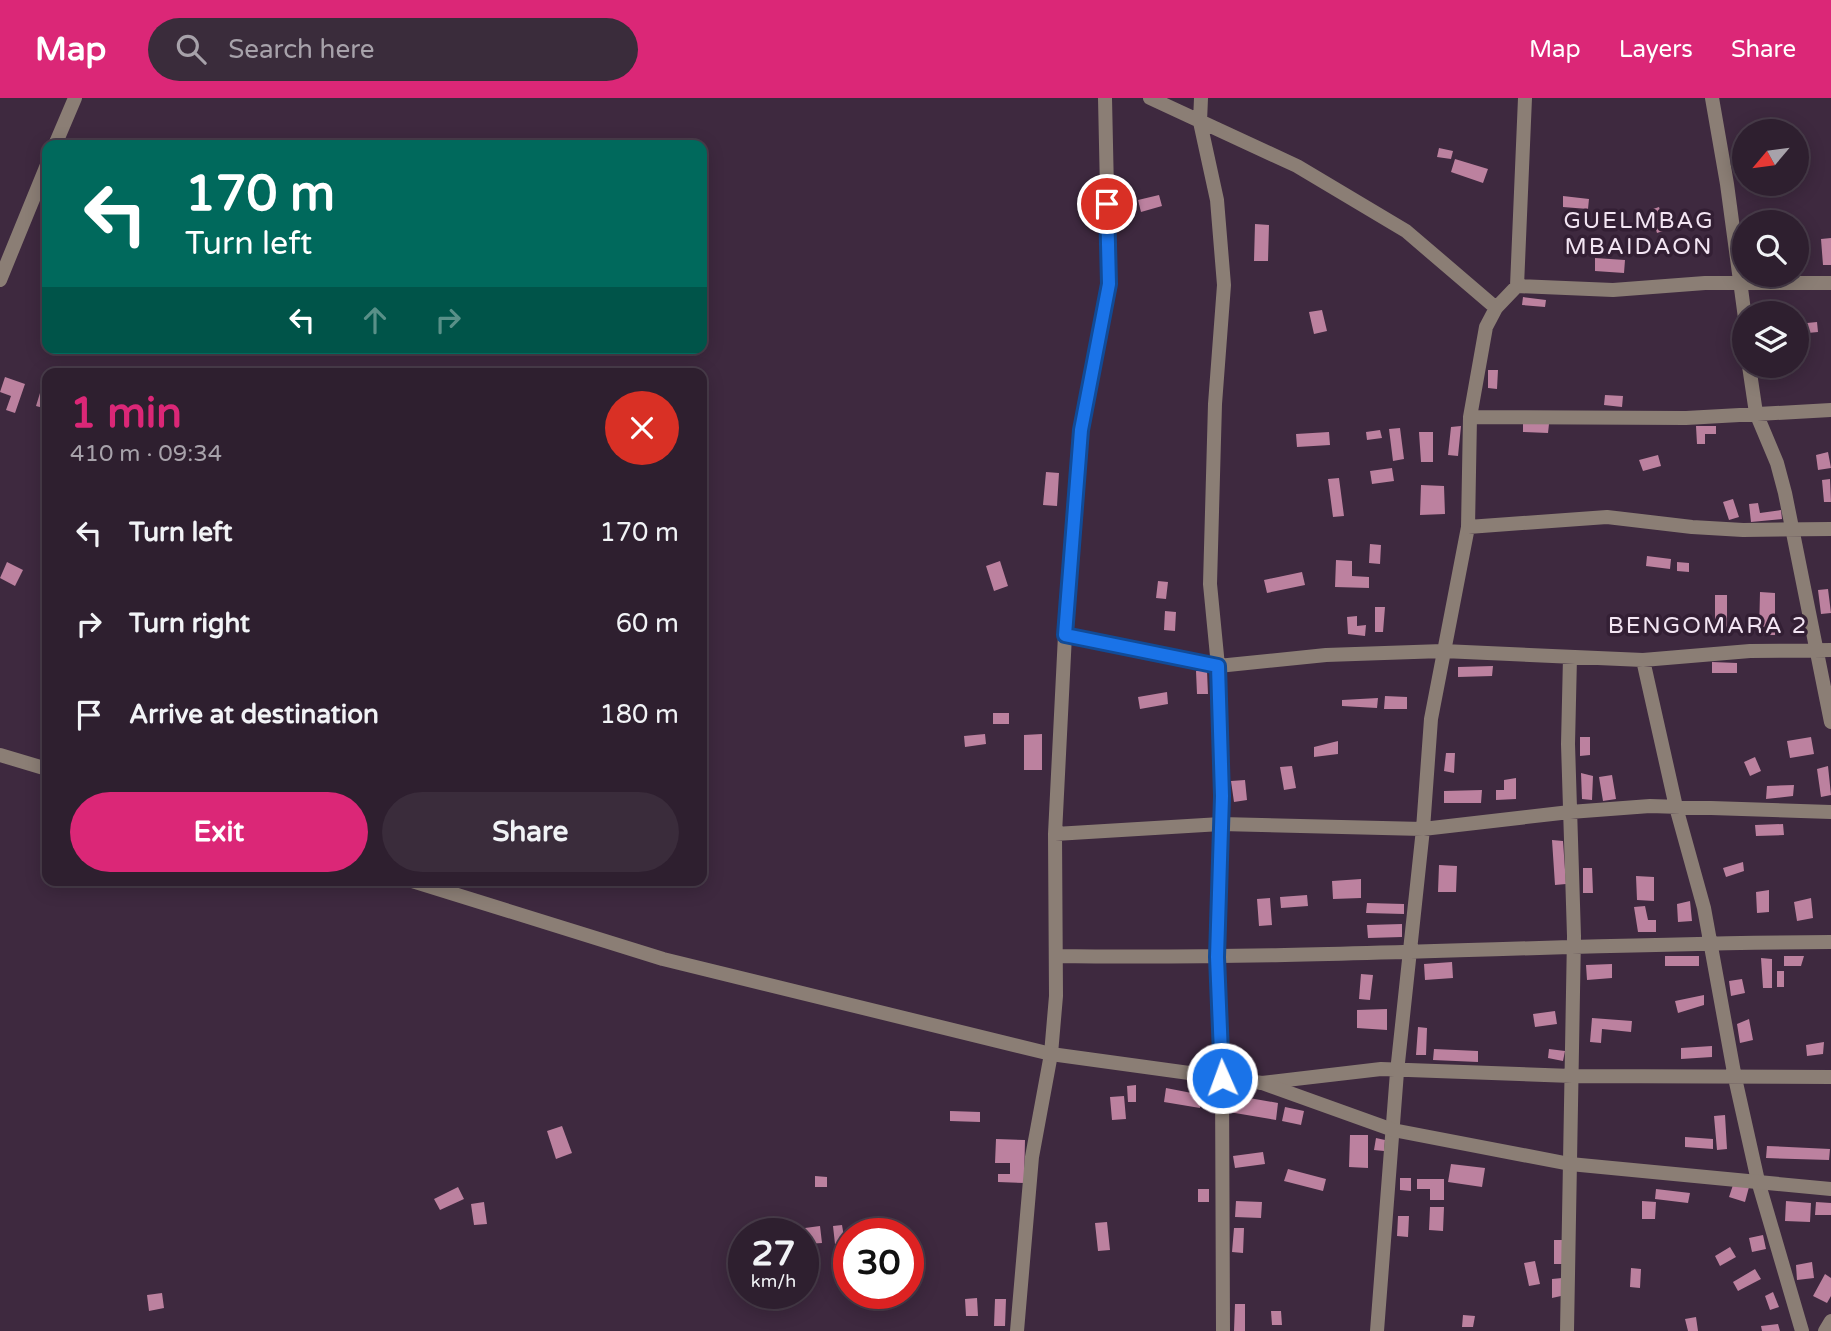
<!DOCTYPE html>
<meta charset="utf-8">
<style>
body{margin:0;font-family:"Varela Round",sans-serif;background:#3a2c3b;color:#f1f3f6;height:100vh;display:flex;flex-direction:column;font-size:26px;white-space:nowrap}
*{box-sizing:border-box;margin:0}
p{font-size:23px;color:#a7a2aa}
.icon{flex:none;width:38px;height:38px;fill:none;stroke:currentColor;stroke-width:2;stroke-linecap:round;stroke-linejoin:round}
.map{position:relative;flex:1;overflow:hidden}
.details{position:absolute;left:42px;top:270px;width:665px;height:518px;display:flex;flex-direction:column;background:#2e1f2f;border-radius:14px;box-shadow:0 4px 18px #0003,0 0 0 2px #493d4b}
.details>*{flex:none}
.top-card{position:absolute;left:42px;top:42px;width:665px;height:214px;border-radius:14px;box-shadow:0 4px 18px #0003,0 0 0 2px #493d4b;background:#00695c;color:#fff;overflow:hidden}
.needle{width:46px;rotate:241deg}
.tools{position:absolute;left:1732px;top:21px;display:grid;gap:14px}
.tools a{display:grid;place-items:center;width:77px;height:77px;border-radius:50%;background:#2e1f2f;box-shadow:0 4px 18px #0003,0 0 0 2px #493d4b;font-size:35px}
.speed{position:absolute;left:728px;top:1120px;display:flex;gap:14px;font-size:35px;font-weight:700;text-align:center}
.speed>*{display:grid;place-content:center;width:91px;height:91px;border-radius:50%;background:#2e1f2f;box-shadow:0 4px 18px #0003,0 0 0 2px #493d4b;line-height:1}
.speed small{font-size:18px;font-weight:400}
.speed .limit{border:10px solid #d22;background:#fff;color:#111}
.pin{position:absolute;display:grid;place-items:center;width:60px;height:60px;color:#fff;margin:-30px;border:4px solid #fff;border-radius:50%;box-shadow:0 2px 7px #0007}
.me{position:absolute;width:77px;margin:-38px;rotate:358deg;stroke-linejoin:round;filter:drop-shadow(0 0 5px #0008)}
.turn{display:flex;align-items:center;gap:24px;height:147px;padding:0 28px;font-size:32px}
.turn .icon{width:91px;height:91px;stroke-width:2.5}
.turn b{display:block;font-size:49px;line-height:60px}
.lanes{display:flex;align-items:center;height:66px;padding:0 28px;background:#0003;justify-content:center;gap:35px;direction:ltr}
.lanes .off{opacity:.35}
.round{display:grid;place-items:center;flex:none;width:74px;height:74px;border-radius:37px;background:#3a2c3b}
.head{display:flex;align-items:center;justify-content:space-between;height:119px;padding:0 28px}
h1{font-size:42px;font-weight:800;line-height:52px;color:#db2777}
.primary-button{display:flex;gap:14px;margin-top:auto;padding:14px 28px}
.primary-button a{flex:1;height:80px;border-radius:42px;background:#db2777;color:#fff;font-size:28px;font-weight:800;line-height:80px;text-align:center}
.primary-button a+a{background:#3a2c3b;color:#f1f3f6}
ul{padding:0;list-style:none}
li{display:flex;align-items:center;gap:21px;height:91px;padding:0 28px}
li div{flex:1}
li b{display:block;font-size:26px}
li em{font-style:normal}
header{display:flex;align-items:center;gap:42px;box-sizing:border-box;height:98px;padding:0 35px;background:#db2777;color:#fff}
header strong{font-size:33px}
nav{display:flex;gap:38px;margin-inline-start:auto;font-size:24px}
.search{width:490px;height:63px;background:#3a2c3b;display:flex;align-items:center;gap:18px;box-sizing:border-box;padding:0 24px;border-radius:38px;color:#a7a2aa;font-size:26px}
.map>svg:first-child{display:block}
.building{fill:#bc819f}
.lines{fill:none;stroke-linecap:round;stroke-linejoin:round}
.minor{stroke:#8b7e75;stroke-width:14}
.tertiary{stroke:#8b7e75;stroke-width:14}
.route-casing{stroke:#114b97;stroke-width:18}
.route{stroke:#1a73e8;stroke-width:12}
.labels{text-anchor:middle;dominant-baseline:central;stroke-width:7;stroke-linejoin:round;paint-order:stroke}
.quarter-label{font-size:23px;letter-spacing:2px;fill:#f3e5f3;stroke:#331f34}
</style>
<header>
<strong>Map</strong>
<div class="search"><svg class="icon" aria-label="search" viewBox="0 0 24 24"><circle cx="10" cy="10" r="6"/><path d="M15 15l6 6"/></svg>Search here</div>
<nav><a>Map</a><a>Layers</a><a>Share</a></nav>
</header>
<div class="map">
<svg width="1831" height="1233" viewBox="0 0 1831 1233">
<rect width="100%" height="100%" fill="#3e293f"/>
<!-- building -->
<path class="building" d="M1439,50L1453,53L1451,61L1437,59Z
M1455,61L1488,71L1483,85L1451,74Z
M1159,97L1162,108L1141,114L1138,102Z
M1563,98L1589,101L1588,111L1563,109Z
M1659,109L1666,132L1657,135L1650,112Z
M1255,126L1269,127L1268,163H1254Z
M1831,140V167H1823L1821,141Z
M1595,160L1625,162L1624,175L1595,173Z
M1523,199L1546,202L1545,209L1522,207Z
M1322,212L1327,233L1314,236L1309,214Z
M1817,224L1818,234L1797,236V226Z
M1488,272H1498L1497,291L1488,290Z
M5,279L25,286L15,315L6,312L11,298L0,294Z
M40,295L47,297V311L36,308Z
M1605,297L1623,298L1622,309L1604,307Z
M1523,326H1549L1548,335L1523,334Z
M1461,328L1458,358L1448,357L1451,329Z
M1696,328H1716V336H1705V346H1697Z
M1400,330L1404,361L1393,363L1389,331Z
M1380,332L1382,340L1367,342L1366,334Z
M1329,334L1330,347L1297,349L1296,336Z
M1419,334H1433V364H1421Z
M1828,354L1831,370L1818,372L1816,357Z
M1658,357L1661,368L1643,373L1639,362Z
M1392,370L1394,383L1372,386L1370,373Z
M1046,374L1059,375L1057,408L1043,407Z
M1339,380L1344,418L1333,419L1328,381Z
M1830,381L1831,404H1824L1822,382Z
M1421,387L1444,388L1445,416L1420,417Z
M1733,401L1739,419L1729,422L1723,404Z
M1758,405L1760,415L1781,412L1782,421L1751,424L1749,406Z
M1370,446L1381,447L1380,466L1369,465Z
M1647,458L1671,461L1670,471L1646,468Z
M1336,462L1352,463V478L1369,479V490L1335,489Z
M1000,463L1008,488L994,493L986,468Z
M7,464L23,472L15,488L0,480Z
M1677,464L1689,465V474L1677,473Z
M1302,474L1305,487L1267,495L1264,482Z
M1158,483L1168,484L1166,501L1156,500Z
M1828,491L1831,515L1821,516L1818,492Z
M1760,494L1775,495V537H1759Z
M1715,497H1727V535H1715Z
M1375,509H1385L1383,534H1375Z
M1165,513L1176,514L1175,533L1164,532Z
M1357,518V528L1366,527L1365,538L1348,536L1347,519Z
M1712,564L1737,565V575H1712Z
M1493,568L1492,578L1458,579V569Z
M1196,573H1207L1208,596H1197Z
M1167,594L1168,606L1140,611L1138,599Z
M1385,598L1407,599V611H1384Z
M1378,600L1377,610L1342,608V602Z
M993,615H1009V626H993Z
M985,636L986,646L965,649L964,638Z
M1042,636V672H1024V637Z
M1580,639H1590V657L1580,658Z
M1811,639L1814,656L1790,660L1787,643Z
M1338,643V656L1314,659V649Z
M1446,655H1455L1454,675L1444,673Z
M1755,659L1761,673L1750,678L1744,664Z
M1292,668L1296,690L1284,692L1280,669Z
M1828,668L1831,697L1821,699L1817,671Z
M1581,675L1593,678L1592,702L1582,701Z
M1612,677L1616,701L1603,703L1599,679Z
M1516,680V701L1496,702V692H1504V682Z
M1245,682L1247,702L1234,704L1231,683Z
M1794,687L1793,698L1766,701L1767,688Z
M1482,692L1481,705H1444V693Z
M1783,726L1784,737L1756,738L1755,727Z
M1552,742L1563,743L1566,786L1555,787Z
M1743,764L1744,773L1726,779L1723,770Z
M1439,767L1457,768L1456,794H1438Z
M1583,770H1592L1593,795H1583Z
M1636,778L1654,779V803L1637,802Z
M1361,781V800L1333,801L1332,783Z
M1769,792V814L1757,815L1756,794Z
M1307,797L1308,808L1281,810L1280,799Z
M1270,800L1272,827L1259,828L1257,801Z
M1811,800L1813,820L1797,823L1794,804Z
M1690,803L1692,823L1678,824L1677,806Z
M1367,805L1404,806V816L1366,815Z
M1645,808L1648,822H1656V834H1638L1634,809Z
M1402,826V839L1368,840L1367,827Z
M1665,858H1699V868H1665Z
M1784,858H1804L1801,868H1784Z
M1761,860L1772,861V890H1763Z
M1452,864L1453,880L1425,882L1424,866Z
M1612,866V880L1587,882L1586,867Z
M1777,873H1784V889H1777Z
M1361,876L1373,877L1370,902L1359,901Z
M1742,881L1745,895L1731,898L1729,883Z
M1704,897V907L1678,915L1675,903Z
M1387,911V932L1357,930V912Z
M1555,913L1557,926L1535,929L1533,916Z
M1592,920L1632,923L1631,934L1602,931L1601,945L1590,944Z
M1749,921L1753,942L1740,945L1737,926Z
M1418,929L1427,930L1426,957H1416Z
M1824,944L1823,956L1807,958L1806,947Z
M1712,948V959L1681,961V950Z
M1434,951L1478,953V964L1433,962Z
M1549,951L1565,953L1563,963L1548,960Z
M1136,987V1004H1128L1127,988Z
M1166,990L1202,997L1200,1010L1164,1004Z
M1232,997L1278,1005L1276,1022L1229,1014Z
M1124,998L1126,1021L1112,1022L1110,999Z
M1285,1009L1304,1013L1301,1027L1282,1023Z
M950,1013L980,1014V1024L950,1023Z
M1725,1017L1727,1051L1717,1052L1714,1018Z
M562,1028L572,1055L556,1061L547,1033Z
M1350,1037H1368V1070L1349,1069Z
M1685,1039L1713,1041V1051L1685,1049Z
M1376,1040L1385,1042L1384,1053L1374,1052Z
M996,1041L1025,1042L1024,1085L998,1084V1076H1010V1065H995Z
M1767,1048L1830,1051L1829,1062L1766,1060Z
M1263,1054L1265,1066L1235,1070L1233,1058Z
M1451,1066L1485,1070L1482,1089L1448,1084Z
M1288,1071L1326,1081L1323,1093L1284,1083Z
M815,1078L827,1079V1089H815Z
M1400,1080H1411V1093L1400,1092Z
M1417,1081H1444V1102H1430V1091H1417Z
M1734,1084L1749,1089L1745,1104L1729,1099Z
M458,1089L464,1101L440,1112L434,1101Z
M1198,1091H1209V1104H1198Z
M1656,1091L1690,1095L1688,1105L1655,1101Z
M1236,1103L1262,1104L1261,1120L1235,1119Z
M1642,1103L1656,1104L1655,1121H1642Z
M1786,1103L1811,1105L1810,1124L1785,1123Z
M484,1104L487,1126L474,1127L471,1106Z
M1816,1104L1831,1105V1117H1815Z
M1430,1109H1444L1443,1133L1429,1132Z
M1398,1118H1409L1408,1139L1397,1138Z
M1107,1124L1110,1152L1098,1153L1095,1125Z
M842,1127L845,1145L835,1146L833,1128Z
M820,1128L822,1145L806,1146L805,1130Z
M1234,1130H1244L1243,1155L1232,1154Z
M1763,1137L1766,1151L1752,1154L1749,1140Z
M1554,1142H1565V1166H1554Z
M837,1149H846L848,1166L838,1167Z
M1730,1149L1736,1159L1720,1168L1715,1158Z
M1535,1163L1540,1186L1529,1188L1524,1165Z
M1812,1164L1814,1180L1797,1182L1796,1167Z
M1631,1170L1641,1171L1640,1190L1630,1189Z
M1755,1171L1761,1181L1738,1193L1733,1184Z
M1825,1176L1831,1180V1198L1827,1205L1813,1198Z
M1562,1180L1561,1198L1552,1200V1181Z
M1773,1194L1779,1209L1770,1212L1765,1198Z
M162,1195L164,1210L149,1213L147,1197Z
M977,1200L978,1218H966L965,1201Z
M995,1201H1006L1005,1228H994Z
M1235,1206H1245V1233H1234Z
M1271,1213H1281L1282,1227H1272Z
M1463,1217L1475,1218L1473,1229H1462Z
M1696,1219L1698,1233H1688L1685,1221Z
M1778,1226L1780,1233H1762L1761,1228Z"/>
<g class="lines">
<!-- minor -->
<path class="minor" d="M1150,0L1297,68L1406,133L1496,210
M1201,0L1200,24L1217,102L1224,187L1215,306L1210,486L1218,568L1222,698L1217,859L1222,980L1223,1233
M1712,0L1727,86L1745,220
M55,47L75,0
M0,182L47,67
M1517,188L1613,192L1705,185H1831
M1749,268L1756,315L1777,365L1785,395L1831,624
M1470,319L1686,320L1831,312
M1468,429L1607,419L1692,429L1743,432L1831,431
M1065,537L1218,568L1326,557L1443,553L1643,562L1750,553L1831,552
M1643,562L1676,709L1704,810L1735,980L1758,1083L1802,1233
M1055,736L1221,726L1423,731L1570,714L1650,708L1831,714
M1056,858C1314,862 1572,845 1831,844
M1262,985L1381,971L1572,978L1831,979
M1017,1233L1032,1059L1051,956L1056,898L1055,736L1065,537L1081,332L1109,186L1105,0
M1377,1233L1397,974L1423,731L1431,621L1468,429L1470,319L1486,229L1496,210L1517,188L1525,0
M1567,1233L1574,838L1568,646L1570,559"/>
<!-- tertiary -->
<path class="tertiary" d="M0,657L47,671
M409,782L663,861L1051,956L1262,985L1393,1032L1570,1066L1831,1091
M1825,1233L1831,1223"/>
</g>
<g class="lines">
<!-- route casing -->
<g class="route-casing">
<path id="route" d="M1107,106L1109,186L1081,332L1065,537L1218,568L1222,698L1217,859L1222,980"/>
</g>
<!-- route -->
<use href="#route" class="route"/>
</g>
<g class="labels">
<!-- quarter labels -->
<g class="quarter-label">
<text x="1639" y="123">GUELMBAG<tspan x="1639" dy="26">MBAIDAON</tspan></text>
<text x="1708" y="528">BENGOMARA 2</text>
</g>
</g>
</svg>
<div class="tools">
<a><svg class="needle" viewBox="-14 -14 28 28"><path d="M0-13l5 13h-10z" fill="#e53935"/><path d="M0 13l5-13h-10z" fill="#a7a2aa"/></svg></a>
<a><svg class="icon" aria-label="search" viewBox="0 0 24 24"><circle cx="10" cy="10" r="6"/><path d="M15 15l6 6"/></svg></a>
<a><svg class="icon" aria-label="layers" viewBox="0 0 24 24"><path d="M12 4l9 5-9 5-9-5zM3 14l9 5 9-5"/></svg></a>
</div>
<div class="speed"><div>27<small>km/h</small></div><div class="limit">30</div></div>
<div class="pin" style="left:1107px;top:106px;background:#d93025"><svg class="icon" aria-label="arrive" viewBox="0 0 24 24"><path d="M6 21V4h12l-3 4 3 4H6"/></svg></div>
<svg class="me" style="left:1222px;top:980px" viewBox="-20 -20 40 40"><circle r="17" fill="#1a73e8" stroke="#fff" stroke-width="3"/><path d="M0-11L8 9 0 5-8 9z" fill="#fff"/></svg>
<div class="top-card">
<div class="turn"><svg class="icon" aria-label="left" viewBox="0 0 24 24"><path d="M17 20v-9H6M10 6l-5 5 5 5"/></svg><div><b>170 m</b>Turn left</div></div>
<div class="lanes"><svg class="icon" aria-label="left" viewBox="0 0 24 24"><path d="M17 20v-9H6M10 6l-5 5 5 5"/></svg><svg class="icon off" aria-label="ahead" viewBox="0 0 24 24"><path d="M12 20V5M6 11l6-6 6 6"/></svg><svg class="icon off" aria-label="right" viewBox="0 0 24 24"><path d="M7 20v-9h11M14 6l5 5-5 5"/></svg></div>
</div>
<section class="details">
<div class="head"><div><h1>1 min</h1><p>410 m · 09:34</p></div><a class="round" style="background:#d93025;color:#fff"><svg class="icon" aria-label="close" viewBox="0 0 24 24"><path d="M6 6l12 12M18 6L6 18"/></svg></a></div>
<ul>
<li><svg class="icon" aria-label="left" viewBox="0 0 24 24"><path d="M17 20v-9H6M10 6l-5 5 5 5"/></svg><div><b>Turn left</b></div><em>170 m</em></li>
<li><svg class="icon" aria-label="right" viewBox="0 0 24 24"><path d="M7 20v-9h11M14 6l5 5-5 5"/></svg><div><b>Turn right</b></div><em>60 m</em></li>
<li><svg class="icon" aria-label="arrive" viewBox="0 0 24 24"><path d="M6 21V4h12l-3 4 3 4H6"/></svg><div><b>Arrive at destination</b></div><em>180 m</em></li>
</ul>
<div class="primary-button"><a>Exit</a><a>Share</a></div>
</section>
</div>
